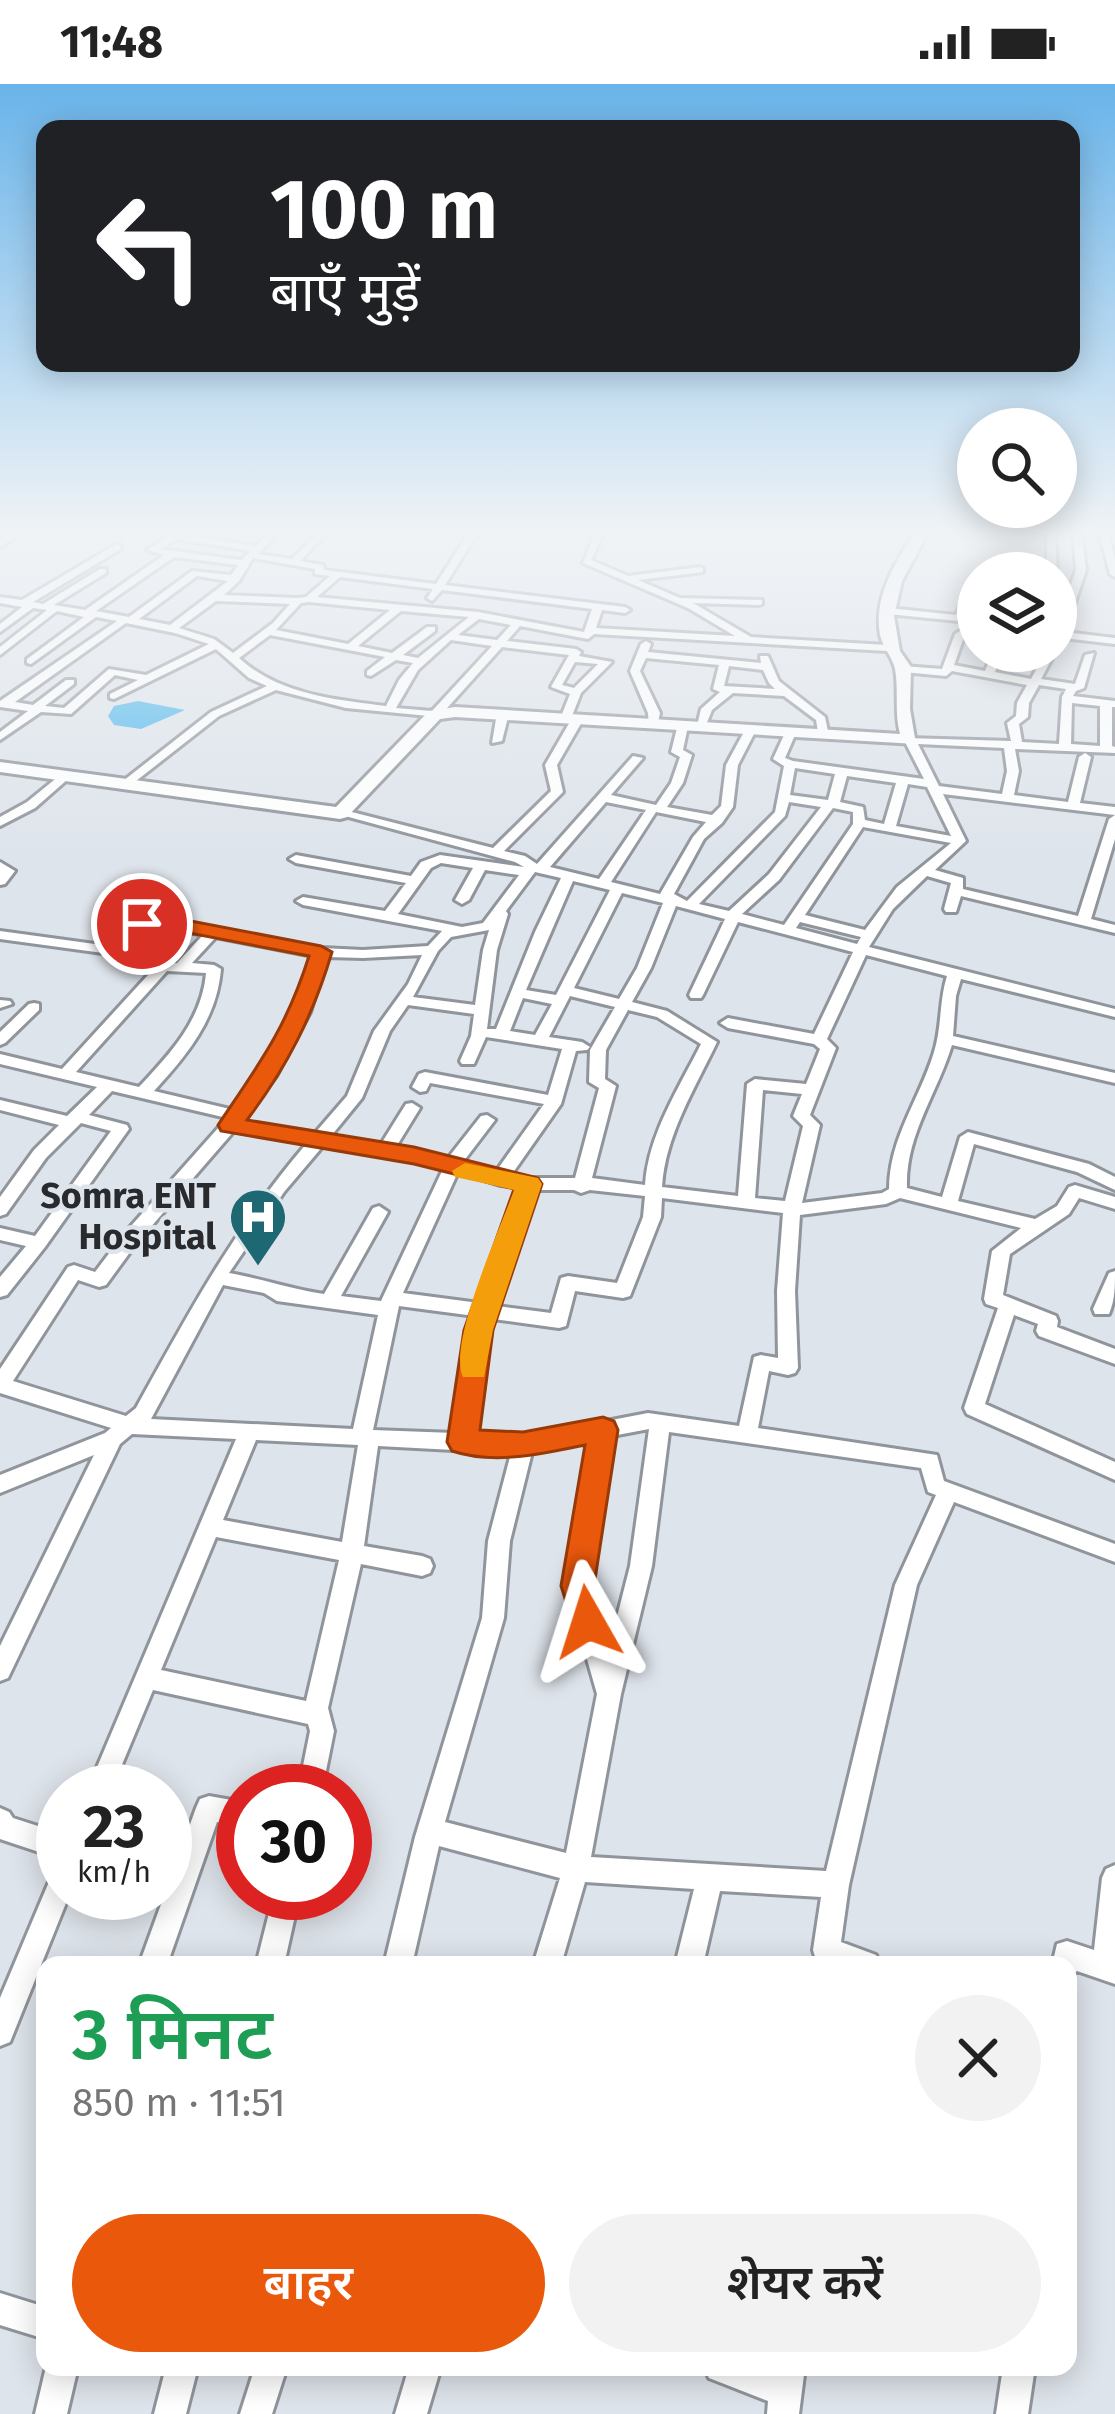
<!DOCTYPE html>
<html lang="hi">
<meta charset="utf-8">
<style>
body{margin:0;font-family:"Fira Sans","Noto Sans Devanagari",sans-serif;background:#f2f2f2;color:#222;height:100vh;display:flex;flex-direction:column;font-size:45px;white-space:nowrap}
*{box-sizing:border-box;margin:0}
p{font-size:39px;color:#767676}
.icon{flex:none;width:66px;height:66px;fill:none;stroke:currentColor;stroke-width:2;stroke-linecap:round;stroke-linejoin:round}
.map{position:relative;flex:1;overflow:hidden}
.sheet{position:absolute;left:36px;top:1872px;width:1041px;height:420px;display:flex;flex-direction:column;background:#fff;border-radius:24px;box-shadow:0 6px 30px #0003}
.sheet>*{flex:none}
.banner{position:absolute;left:36px;top:36px;width:1044px;height:252px;border-radius:24px;box-shadow:0 6px 30px #0003;background:#202124;color:#fff;overflow:hidden}
.fabs{position:absolute;left:957px;top:324px;display:grid;gap:24px}
.fabs a{display:grid;place-items:center;width:120px;height:120px;border-radius:50%;background:#fff;box-shadow:0 6px 30px #0003;font-size:60px}
.speed{position:absolute;left:36px;top:1680px;display:flex;gap:24px;font-size:60px;font-weight:700;text-align:center}
.speed>*{display:grid;place-content:center;width:156px;height:156px;border-radius:50%;background:#fff;box-shadow:0 6px 30px #0003;line-height:1}
.speed small{font-size:30px;font-weight:400}
.speed .limit{border:18px solid #d22;background:#fff;color:#111}
.pin{position:absolute;display:grid;place-items:center;width:102px;height:102px;color:#fff;margin:-51px;border:6px solid #fff;border-radius:50%;box-shadow:0 3px 12px #0007}
.me{position:absolute;width:132px;margin:-66px;rotate:354deg;stroke-linejoin:round;filter:drop-shadow(0 0 9px #0008)}
.turn{display:flex;align-items:center;gap:42px;height:252px;padding:0 36px;font-size:54px}
.turn .icon{width:156px;height:156px;stroke-width:2.5}
.turn b{display:block;font-size:84px;line-height:102px}
.round{display:grid;place-items:center;flex:none;width:126px;height:126px;border-radius:63px;background:#f2f2f2}
.summary{display:flex;align-items:center;justify-content:space-between;height:204px;padding:0 36px}
h1{font-size:72px;font-weight:600;line-height:90px;color:#1e9e55}
.cta{display:flex;gap:24px;margin-top:auto;padding:24px 36px}
.cta a{flex:1;height:138px;border-radius:72px;background:#ea580c;color:#fff;font-size:48px;font-weight:600;line-height:138px;text-align:center}
.cta a+a{background:#f2f2f2;color:#222}
.status{display:flex;justify-content:space-between;align-items:center;height:84px;padding:0 60px;background:#fff;direction:ltr}
.status svg{height:33px;fill:currentColor}
.map>svg:first-child{display:block}
.water{fill:#4bb5ec}
.lines{fill:none;stroke-linecap:round;stroke-linejoin:round}
.minor-casing{stroke:#90959c;stroke-width:6}
.highway-casing{stroke:#90959c;stroke-width:6}
.minor{fill:#fff;fill-rule:evenodd}
.highway{fill:#fff;fill-rule:evenodd}
.route{fill:#ea580c;stroke:#983908;stroke-width:3}
.slow{fill:#f59e0b}
.labels{text-anchor:middle;dominant-baseline:central;stroke-width:9;stroke-linejoin:round;paint-order:stroke}
.poi-label{font-size:36px;font-weight:bold;fill:#282a2d;stroke:#dee4eb;text-anchor:end}
</style>
<div class="status"><b>11:48</b><svg viewBox="0 0 49 12"><path d="M0 12V9h3v3zM5 12V6h3v6zM10 12V3h3v9zM15 12V0h3v12zM26 1h20v11H26zM47 4h2v5h-2z"/></svg></div>
<div class="map">
<svg width="1115" height="2330" viewBox="0 0 1115 2330">
<rect width="100%" height="100%" fill="#dee4eb"/>
<!-- water -->
<path class="water" d="M138,617L185,626L141,645L114,641L108,632L114,622Z"/>
<g class="lines">
<!-- minor casing -->
<g class="minor-casing">
<path id="minor" d="M15,447H26L0,463V456Z
M139,447H188L184,451L256,462L271,447H281L258,470L292,475L320,447H329L300,477L323,481L324,486L436,500L470,447H479L445,501L625,523L630,526L625,529L602,526L596,544L735,552L688,524L583,479L596,447H605L591,476L628,492L700,483L703,484V488L638,496L680,514L762,516V520L759,521L693,519L751,553L887,561L892,564L887,567L594,550L588,555L520,542L507,557L576,565L581,568L579,572L612,578L581,609L570,637L560,635L570,610L551,603L569,571L502,563L439,633L346,624L276,606L219,632L127,704L121,700L123,697L211,628L267,602L249,594L216,565L114,615L110,614V610L138,596L115,591L71,630L41,628L0,656V648L28,627L0,623V617L117,537L96,533L31,580L27,579V575L84,533L57,527L0,571V563L47,526L33,524L0,548V540L22,523L0,519V513L22,516L115,461H121V465L33,518L43,520L100,485H106V489L54,521L85,526L164,471L147,466L167,453ZM177,455L251,467L241,476L160,465ZM174,473L238,481L231,491L192,487L129,533L96,527ZM253,474L315,485V490L330,492L306,513L298,514L224,511L239,497ZM197,492L228,497L170,541L139,535ZM340,493L433,505L427,514L432,517L442,506L592,525L584,548L478,528L317,513ZM216,517L290,520L273,539L233,569L214,555L179,544ZM309,518L390,526L348,560L276,546L301,519ZM401,527L469,533L418,574L403,571L435,547V543H427L392,569L358,562ZM479,535L511,541L497,556L458,551ZM126,539L175,549L209,560L146,591L109,585L64,624L45,622L74,600V596H66L33,621L15,618ZM270,551L385,573L367,587V591L371,592L396,576L413,579L399,596L386,622C335,616 278,610 239,574ZM451,556L492,562L432,627L396,624L418,586ZM575,578L598,580L574,604L562,601Z
M1047,447H1055L1057,489L1056,490L1047,489Z
M1073,447H1081L1086,486L1065,548L1115,554V560L1063,554L1056,562V544L1076,486Z
M1099,448H1107L1115,474V493L1110,490Z
M974,497L978,502L966,532L978,533V539L888,530L883,527L888,524L956,531L969,500Z
M960,547L965,550L954,581L985,587L993,567H1003L995,588L1031,595L1046,567H1056L1041,595L1075,600L1085,571L1094,569L1084,604L1076,607L1073,612L1115,617V623H1112V662L1115,663V669L1015,665L1019,687L1014,711L1068,718L1079,673L1085,669L1091,673L1080,719L1115,723V731L943,710L966,757L935,786L963,794V805L1078,832L1109,735L1115,731V755L1091,835L1115,841V849L961,812L956,828H946L944,825L951,799L927,792L893,825L869,863L1115,925V933L961,895L956,912L953,952L1115,989V999L952,961C937,1010 905,1052 907,1104L942,1113L960,1053L968,1048L1089,1080L1115,1093V1106L1077,1088L974,1060L958,1117L1035,1135L1057,1122L1069,1103L1075,1101L1115,1113V1125L1079,1114L1069,1130L1010,1170L1003,1211L1056,1232L1058,1237L1057,1243L1115,1265V1280L1039,1252L1036,1247L1038,1240L1014,1231L985,1320L1115,1378V1396L967,1330L964,1324L998,1224L986,1220L984,1215L992,1167L1021,1144L900,1114L886,1120L800,1131L795,1207L798,1284L795,1289L788,1291L769,1287L758,1344L937,1371L944,1397L1115,1460V1478L954,1418L917,1501L849,1801L841,1858L876,1871L880,1881H830L816,1876L813,1866L821,1813L720,1807L703,1881H675L694,1805L585,1798L561,1881H533L560,1794L439,1762L412,1881H384L415,1753L482,1534L488,1457L511,1369L378,1362L364,1462L422,1472L430,1475L433,1482L430,1489L422,1492L361,1480L328,1624L334,1647L322,1707H298L310,1647L308,1640L153,1606L111,1707H87L236,1355L132,1350L120,1360L8,1594L0,1597V1562L94,1371L0,1409V1391L105,1349L111,1344L0,1309V1285L68,1183L74,1181L95,1188L123,1151L227,1034L112,1007L89,1031L127,1041L129,1045L45,1163L7,1211L0,1213V1193L26,1162L0,1156V1144L35,1152L111,1047L81,1039L46,1074L6,1130L0,1132V1113L34,1066L59,1041L0,1026V1016L67,1032L97,1003L0,980V970L62,985L158,880L177,879L203,851L152,840L118,865L103,869L0,855V847L102,861L149,831L301,863L363,866L428,862L442,847L303,821L296,817L303,813L385,827L406,799L296,779L289,775L296,771L411,792L421,778L440,771L524,783L515,778L334,729L340,725L493,764L551,707L545,681L571,636L577,633L583,636L557,681L563,708L504,767L525,772L537,780L633,672L643,674L611,711L656,721L671,699L680,673L671,668L678,640L688,642L683,666L692,671L683,699L667,723L712,731L721,722L726,681L745,646L755,648L738,681L733,723L722,739L704,755L674,810L687,817L775,728L784,682L773,675L785,649L795,651L785,674L793,677L924,695L904,656L906,654L1011,657L1007,639L1016,632L1017,619L1027,601L952,587L946,592L903,588L898,585L903,582L942,585L955,550ZM1039,601L1066,605L1062,613L1059,660L1022,658L1019,640L1028,633L1029,619ZM1072,619L1100,622V662L1071,660ZM918,660L1004,664L1007,687L1002,710L939,702ZM795,684L835,690L828,716L790,711ZM847,692L896,699L884,740L865,736L863,723L840,718ZM908,700L927,703L951,752L896,742ZM606,718L646,726L599,795L550,783ZM789,718L821,723L769,790L729,827L699,820L785,732ZM833,724L853,728V740L784,841L742,830L779,796ZM656,728L706,738L693,753L660,810L611,798ZM863,743L951,759L897,803L865,846L805,831ZM441,779L473,784L455,816L462,820L469,816L485,786L519,791L483,839L462,843L398,830L431,784ZM535,788L561,794L535,848L496,945H487L497,866L508,830L506,827ZM573,797L610,806L556,911L526,906ZM622,809L663,819L637,884L619,915L574,904ZM676,822L725,835L689,911L691,914H701L703,911L738,838L853,868L814,950L728,934L720,939L728,944L814,960L820,965L806,1000L755,995L747,1000L738,1112L662,1103C665,1052 695,1004 717,958L667,927L632,918L651,884ZM800,838L861,853L857,860L796,844ZM489,846L483,866L475,921L413,913L438,867L451,853ZM216,853L313,872L296,928L261,990L234,1026L154,1007C187,971 217,935 221,885L214,881L192,879ZM422,871L408,900L374,947L347,1012L315,1049L242,1038L276,992L310,928L327,873L363,874ZM866,871L947,892C939,917 942,943 934,968C920,1015 889,1054 889,1105L882,1109L802,1119L820,1041L810,1031L836,964L827,955ZM167,887L206,889C202,936 170,970 139,1003L76,988ZM570,912L615,923L590,966L589,998L599,1004L575,1094H529L512,1090L561,1020L576,967L587,966L590,963L582,958L549,953ZM523,914L552,920L535,951L510,947ZM408,921L474,930L471,952L460,977L462,980H474L486,953L562,965L548,1011L425,988L419,990L412,1003L420,1008L426,1007L430,999L544,1020L497,1086L463,1078L495,1036L487,1031L481,1032L448,1074L396,1063L420,1024L412,1019L406,1020L381,1060L331,1052L362,1014L390,947ZM628,926L657,933L701,960C679,1004 648,1051 645,1101L592,1094L616,1002L605,995L606,966ZM763,1006L802,1010L793,1032L803,1042L785,1117L755,1114ZM234,1047L307,1059C235,1143 189,1228 136,1324L126,1332L13,1297L78,1196L99,1203L106,1201L136,1160ZM323,1062L414,1077L443,1085L381,1217L341,1212L388,1128L379,1122L373,1124L324,1210C290,1205 263,1195 229,1189L284,1108ZM458,1088L500,1101L519,1103L479,1219L403,1209ZM536,1106H574L581,1109L590,1106L645,1112L643,1133L617,1199L568,1192L561,1194L551,1229L497,1222ZM662,1114L783,1129L777,1207L778,1274L761,1271L754,1273L739,1342L648,1329L523,1353L474,1350L493,1235L559,1244L566,1242L575,1207L623,1214L630,1212L661,1133ZM223,1201L264,1209L277,1217L378,1231L353,1345L151,1335ZM399,1222L475,1232L469,1247L454,1349L373,1346ZM649,1345L630,1482L608,1568L588,1502L612,1352ZM669,1348L921,1384L928,1408L936,1411L895,1501L826,1787L591,1773L621,1610L652,1482ZM256,1356L358,1361L342,1458L223,1436ZM591,1356L566,1502L597,1610L566,1769L445,1738L504,1534L510,1457L532,1368ZM216,1453L339,1476L306,1617L161,1586Z
M646,557L651,560L648,568L761,579L760,572H768L779,597L825,633L829,652L819,654L816,636L784,612L733,609L712,626L704,646H696L701,625L720,608L713,605L719,581L646,574L640,587L660,629L657,643H649L648,629L630,587L641,560ZM729,582L763,586L769,599L775,605L724,602Z
M503,626L509,629L502,657L492,659L497,629Z
M64,688L70,692L68,695L35,724L0,742V733L27,718Z
M0,778L15,787L5,800L0,801Z
M0,916L10,917L12,920L0,924Z
M34,919L39,920V926L5,959L0,961V948L29,920Z
M1115,1187C1115,1203 1115,1216 1109,1230H1095L1093,1225L1109,1189Z
M209,1712L243,1718V1742L217,1738L167,1881H139L196,1724L200,1715Z
M0,1724L9,1728L13,1734L63,1750V1776L0,1755Z
M1115,1781V1900L1077,1887L1068,1894V1881H1052L1057,1860L1067,1857L1094,1866L1102,1794L1106,1785Z
M63,1782V1809H70L10,1958L0,1962V1914L54,1786Z
M274,1809H300L284,1881H256Z
M0,2209L45,2223V2255L0,2241Z
M46,2283H78L67,2330H35Z
M166,2283H198L186,2330H154Z
M255,2283H287L272,2330H240Z
M409,2283H441L427,2330H395Z
M704,2283H765L773,2286V2283H805L799,2330H767L768,2317L709,2294Z
M1003,2283H1035L1028,2330H996Z"/>
</g>
<!-- highway casing -->
<g class="highway-casing">
<path id="highway" d="M916,447H929L902,497L894,532L900,567L911,583L910,625L916,660L455,633L440,635L347,733L340,735L0,688V678L336,723L429,627L455,623L900,650C894,628 899,607 895,585C893,574 883,564 880,551C873,513 896,477 916,447Z"/>
</g>
<!-- minor -->
<use href="#minor" class="minor"/>
<!-- highway -->
<use href="#highway" class="highway"/>
</g>
<!-- sky -->
<linearGradient id="sky" x2="0" y2="1"><stop stop-color="#69b4ea"/><stop offset="0.58" stop-color="#f0f3f6"/><stop offset="1" stop-color="#f0f3f6" stop-opacity="0"/></linearGradient>
<rect width="1115" height="774" fill="url(#sky)"/>
<!-- route -->
<path class="route" d="M149,829L321,862L332,868C313,932 287,983 247,1036L414,1063L538,1094L542,1100L493,1246L480,1346L523,1348L603,1333L614,1337L618,1346L594,1502L605,1538L600,1549L588,1554L576,1549L561,1502L585,1361C542,1370 494,1381 452,1367L447,1358L464,1246L514,1105L414,1080L221,1047L218,1041C259,980 286,945 309,872L153,842L134,845V836Z"/>
<!-- slow -->
<path class="slow" d="M465,1079L538,1094L542,1100L493,1246L484,1293H463C447,1260 501,1143 514,1106L455,1093L452,1087Z"/>
<!-- icons -->
<defs>
<g id="hospital-pin" transform="scale(3)"><path d="M0 17L-7.5 6A9.5 9.5 0 1 1 7.5 6Z" fill="#1d6872" stroke="#dee4eb"/><path d="M-5-5h3v3.5h4V-5h3V5h-3V1.5h-4V5h-3Z" fill="#fff"/></g>
</defs>
<g fill-rule="evenodd">
<use href="#hospital-pin" x="258" y="1133"/>
</g>
<g class="labels">
<!-- poi labels -->
<g class="poi-label">
<text x="216" y="1112">Somra ENT<tspan x="216" dy="41">Hospital</tspan></text>
</g>
</g>
</svg>
<div class="fabs">
<a><svg class="icon" aria-label="search" viewBox="0 0 24 24"><circle cx="10" cy="10" r="6"/><path d="M15 15l6 6"/></svg></a>
<a><svg class="icon" aria-label="layers" viewBox="0 0 24 24"><path d="M12 4l9 5-9 5-9-5zM3 14l9 5 9-5"/></svg></a>
</div>
<div class="speed"><div>23<small>km/h</small></div><div class="limit">30</div></div>
<div class="pin" style="left:142px;top:840px;background:#d93025"><svg class="icon" aria-label="arrive" viewBox="0 0 24 24"><path d="M6 21V4h12l-3 4 3 4H6"/></svg></div>
<svg class="me" style="left:588px;top:1538px" viewBox="-20 -20 40 40"><path d="M0-17L14 15 0 8-14 15z" fill="#ea580c" stroke="#fff" stroke-width="4"/></svg>
<div class="banner">
<div class="turn"><svg class="icon" aria-label="left" viewBox="0 0 24 24"><path d="M17 20v-9H6M10 6l-5 5 5 5"/></svg><div><b>100 m</b>बाएँ मुड़ें</div></div>
</div>
<section class="sheet">
<div class="summary"><div><h1>3 मिनट</h1><p>850 m · 11:51</p></div><a class="round"><svg class="icon" aria-label="close" viewBox="0 0 24 24"><path d="M6 6l12 12M18 6L6 18"/></svg></a></div>
<div class="cta"><a>बाहर</a><a>शेयर करें</a></div>
</section>
</div>
